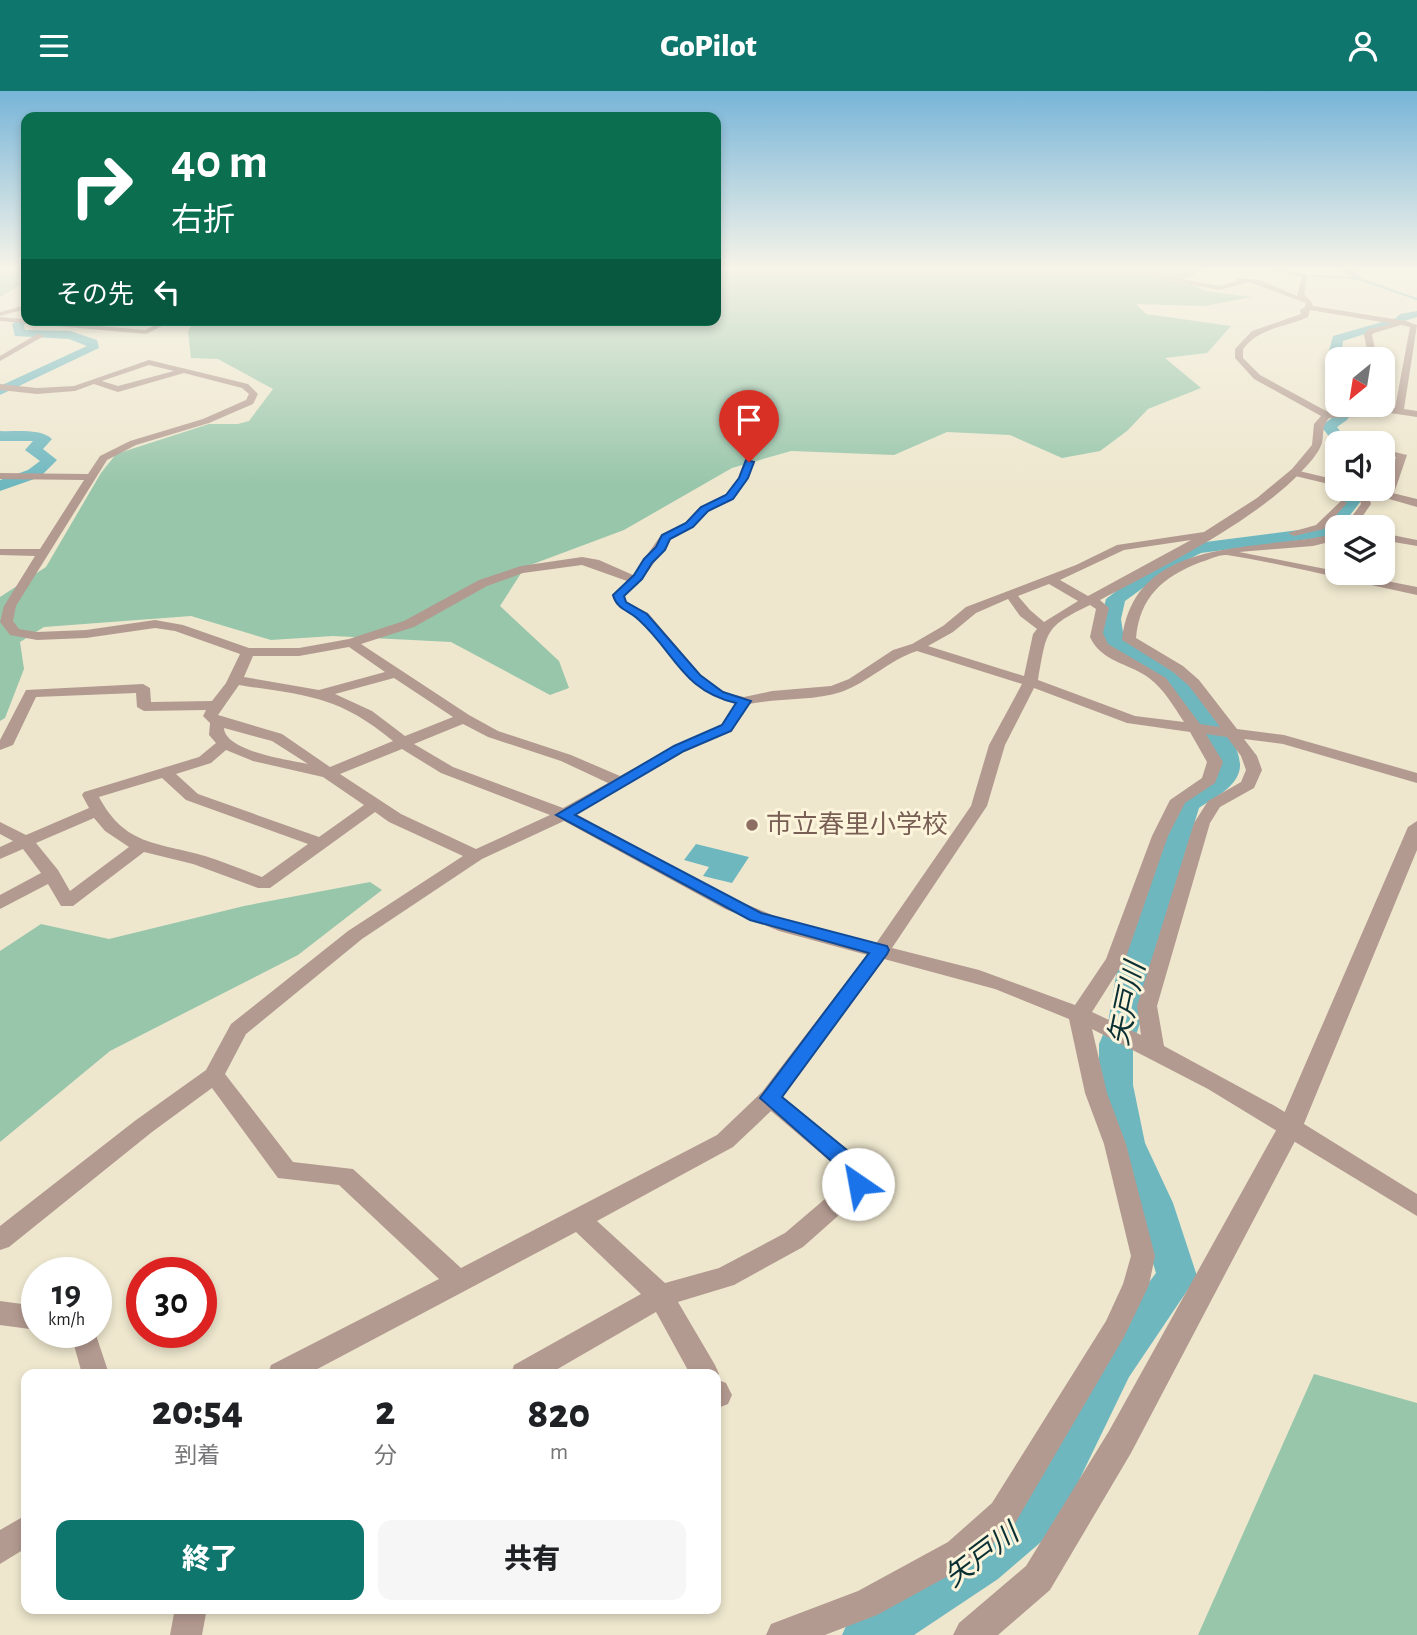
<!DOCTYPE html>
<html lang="ja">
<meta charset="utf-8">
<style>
body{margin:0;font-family:"Alegreya Sans","Noto Sans JP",sans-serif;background:#f6f6f6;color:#202124;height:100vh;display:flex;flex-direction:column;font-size:26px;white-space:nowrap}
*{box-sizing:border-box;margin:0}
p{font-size:23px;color:#757577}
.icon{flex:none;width:38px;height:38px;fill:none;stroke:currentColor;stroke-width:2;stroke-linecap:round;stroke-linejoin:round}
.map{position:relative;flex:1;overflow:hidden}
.panel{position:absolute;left:21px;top:1278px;width:700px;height:245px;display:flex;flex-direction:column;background:#fff;border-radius:14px;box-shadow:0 4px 10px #0003}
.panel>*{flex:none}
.hud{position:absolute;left:21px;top:21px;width:700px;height:214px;border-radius:14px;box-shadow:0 4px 10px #0003;background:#0b6e4f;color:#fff;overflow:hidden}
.needle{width:46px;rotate:210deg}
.buttons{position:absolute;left:1325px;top:256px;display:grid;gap:14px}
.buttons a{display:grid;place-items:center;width:70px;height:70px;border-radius:14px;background:#fff;box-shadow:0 4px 10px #0003;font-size:35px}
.speed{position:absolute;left:21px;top:1166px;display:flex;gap:14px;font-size:35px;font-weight:700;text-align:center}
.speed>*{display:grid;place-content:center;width:91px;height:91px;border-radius:50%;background:#fff;box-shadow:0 4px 10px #0003;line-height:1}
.speed small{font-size:18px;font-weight:400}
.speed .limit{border:10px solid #d22;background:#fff;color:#111}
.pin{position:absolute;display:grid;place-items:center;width:60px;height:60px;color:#fff;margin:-72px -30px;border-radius:50% 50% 50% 0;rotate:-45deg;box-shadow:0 0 7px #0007}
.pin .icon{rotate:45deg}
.me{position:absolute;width:77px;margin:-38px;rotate:327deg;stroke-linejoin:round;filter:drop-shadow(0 0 5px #0008)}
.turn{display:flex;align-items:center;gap:24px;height:147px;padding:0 35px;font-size:32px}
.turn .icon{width:91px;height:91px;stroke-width:2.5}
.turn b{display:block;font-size:49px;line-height:60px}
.then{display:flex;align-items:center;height:66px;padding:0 35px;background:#0003;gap:14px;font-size:26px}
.eta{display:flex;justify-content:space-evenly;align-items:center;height:119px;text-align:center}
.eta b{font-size:42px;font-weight:800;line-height:49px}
.primary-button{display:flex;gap:14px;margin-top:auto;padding:14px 35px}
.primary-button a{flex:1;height:80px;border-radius:14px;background:#0f766e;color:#fff;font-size:28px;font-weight:800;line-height:80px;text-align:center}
.primary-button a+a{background:#f6f6f6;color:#202124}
header{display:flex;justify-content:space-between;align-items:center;height:91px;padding:0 35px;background:#0f766e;color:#fff;font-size:32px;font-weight:800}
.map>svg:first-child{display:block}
.green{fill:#98c6ab}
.water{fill:#6eb7bf}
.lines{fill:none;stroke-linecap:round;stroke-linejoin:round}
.stream{stroke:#6eb7bf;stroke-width:2}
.river{fill:#6eb7bf;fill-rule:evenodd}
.minor{fill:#b39a90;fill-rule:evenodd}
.tertiary{fill:#b39a90;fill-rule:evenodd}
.route{fill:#1a73e8;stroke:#114b97;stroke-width:2}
.education-dot{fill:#8d6e63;stroke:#fcf4db;stroke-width:2.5}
.labels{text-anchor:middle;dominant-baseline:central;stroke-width:6;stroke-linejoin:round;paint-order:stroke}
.education-label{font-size:26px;fill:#785e54;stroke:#fcf4db;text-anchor:start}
.water-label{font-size:28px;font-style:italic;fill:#0b3034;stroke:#fcf4db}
</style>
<header><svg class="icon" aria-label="menu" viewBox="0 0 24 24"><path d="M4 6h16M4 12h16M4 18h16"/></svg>GoPilot<svg class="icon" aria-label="person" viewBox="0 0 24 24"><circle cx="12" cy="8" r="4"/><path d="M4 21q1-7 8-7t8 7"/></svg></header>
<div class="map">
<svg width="1417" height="1544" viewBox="0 0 1417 1544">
<rect width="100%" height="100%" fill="#eee7ce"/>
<!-- green -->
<path class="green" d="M0,178H26V191L0,206Z
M716,178H1231L1204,179L1183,188L1204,200L1252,206L1205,215L1136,213L1146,223L1231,235L1207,262L1165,267L1201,297L1148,318L1127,340L1100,360L1062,367L1010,344L947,341L894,364L791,360L732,377L624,439L525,476L500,515L559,570L569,597L550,604L451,551L333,545L271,549L191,525L44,536L20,551L24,578L5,627L0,630V506L46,476L101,382L116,363L209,333H238L249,330L273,298L218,268L191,267L188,241L194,229H716Z
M370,791L382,799L298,864L110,960L0,1051V860L41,833L109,848L244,815Z
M1314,1283L1417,1312V1544H1198Z"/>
<!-- water -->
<path class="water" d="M696,753L749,766L732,792L703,785L709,776L684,769Z"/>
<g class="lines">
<!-- stream -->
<path class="stream" d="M1275,178L1294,183
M1311,185L1356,187L1417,208"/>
<!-- river -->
<path class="river" d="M1341,178H1352L1361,187L1352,189Z
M1417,220V226L1343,250L1342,259L1353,268H1338L1329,260L1333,245L1396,227L1400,223Z
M26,224V229H30L24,234L25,239L70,240L97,249L99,257L0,304V295L87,255L69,248L15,245L12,233Z
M1343,313H1357L1347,329L1337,336L1349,352H1337V356L1321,335L1337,323Z
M0,340C15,341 40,337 52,348L43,358L57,369L40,386L0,400V389L28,379L40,370L25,359L33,350H0Z
M1340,397H1357L1364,406L1344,432L1325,446L1201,462L1169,478L1125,510L1121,528L1124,548C1139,562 1161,564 1177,577C1196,593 1248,655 1239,681C1234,698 1212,708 1199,717L1149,879L1140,932L1133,953V994L1145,1052L1173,1112L1197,1185L1129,1286L1055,1439L998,1488L914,1544H842L850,1526L964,1454L1021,1405L1099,1258L1156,1182L1135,1112L1109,1052L1099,994V953L1108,932L1117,879L1174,713C1184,699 1203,693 1214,680L1213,658L1210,650L1166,592L1148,578L1115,562L1104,551L1101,542V528L1106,508L1155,470L1190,453L1314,437L1332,424L1347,406Z"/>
<!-- minor -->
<path class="minor" d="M1154,178H1166L1156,183L1219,195L1238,190L1237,187L1260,189L1297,205L1302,186L1276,178L1308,184L1304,203L1311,210L1313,215L1406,230L1417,234L1404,318L1417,320V326L1363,318L1359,326L1329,327C1322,335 1324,342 1322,352C1319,362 1307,375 1300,382C1253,431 1161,477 1100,509L1109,517L1103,542L1108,553L1166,587L1200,633L1220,636L1189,595L1173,581L1122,549C1134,441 1262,462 1337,442V449L1313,455L1239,461L1417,496V504C1354,491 1290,474 1227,464C1220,463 1208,469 1201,471C1163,486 1140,505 1136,547L1183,575L1199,589L1237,638L1284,644L1417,682V692L1283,653L1244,648L1257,665L1262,679L1254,697L1220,716L1210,732L1157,915L1164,955L1275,1015L1417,1103V1125L1208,998L1092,938L1107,1002L1126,1053L1155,1165L1149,1194L1124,1246L1014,1434L970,1473L877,1524L825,1544H766L771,1533L858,1500L948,1451L992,1412L1106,1230L1123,1193L1131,1165L1104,1053L1085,1002L1069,928L995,898L884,868L783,1006L864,1072L870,1093L866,1100L803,1156L734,1194L678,1211L715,1274L719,1283L716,1288L726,1292L732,1304L728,1313L718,1317L716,1316V1283H690L656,1221L549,1283H511L514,1274L641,1203L576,1141L308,1283H268L271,1274L439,1188L339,1094L278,1087L212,997L152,1041L9,1156L0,1159V1135L136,1029L206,979L231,933L348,840L463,765L389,731L375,721L270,797H258L193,773L144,761L73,815H61L48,793L0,818V804L41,782L23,758L0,768V756L13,750L0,743V731L26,744L89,717L82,704L84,701L199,666L216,652L209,644L210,632L203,625L206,619L144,620L137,616L136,602L36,606L13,654L0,659V649L26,599L143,593L150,597L151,611L212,610L226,592L240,563L175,540L155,537L86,547L37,549L10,544L0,531L4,515L35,465L0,464V458H40L84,389L0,388V382L88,383L100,365L130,350L203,328L246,309L249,303L242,297L184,282L118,301L94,293L75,300L37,303L0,299V293L37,297L74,295L149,269L248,293L258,303L253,313L209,332L136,354L107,369L16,515L13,530L19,538L37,541L86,539L155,529L183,534L249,557H299L349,548L404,530L479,489L521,475L582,466L599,469L633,484L661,444L685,432L700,416L726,404L738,387L750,355L758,353L748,387L734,408L708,420L693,436L670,448L649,479L625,505L627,511L648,522L701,584L723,601L744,606L772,600L831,595L849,588L893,559L912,553L943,535L966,516L1076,474L1117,454L1204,441L1257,407L1292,378L1312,354L1314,333L1321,325L1254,288L1235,267V258L1252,240L1301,223L1300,219L1305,216L1306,212L1249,191L1219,199L1150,185ZM1310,219L1393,233L1368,238L1364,244L1369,268H1377L1372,244L1374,242L1401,234L1410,236L1395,317L1356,313L1353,321H1328L1260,284L1243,267V258C1260,236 1284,237 1308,226ZM149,274L174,280L118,295L102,290ZM1191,449L1088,505L1060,489L1124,459ZM582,474L627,490L612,504C617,520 628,519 639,528C676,560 680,600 735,612L721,634L674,655L620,685L571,664L498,640L469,624L361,553L414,536L487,495L523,482ZM1049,493L1078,510L1044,531L1030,519L1018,505ZM1008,508L1020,525L1037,538L1033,543L1024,585L928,555L953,541L976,522ZM1090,514L1096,518L1090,546C1101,571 1129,572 1149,587C1164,598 1174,616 1184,631L1135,625L1038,589C1047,540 1044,536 1090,514ZM349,556L385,581L319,599L244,586L253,565H299ZM917,560L1022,593L989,654L971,715L875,854L792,832L738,810L576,723L684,661L732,640L749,613C778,607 814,610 841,601C869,591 889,569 917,560ZM394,587L453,626L405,645L372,620L335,603ZM239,594C307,605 337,604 393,650L330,676L282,643L218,624ZM1034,597L1127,632L1190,641L1207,671L1202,687L1170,709L1152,745L1106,868L1075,914L979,879L892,857L987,715L1005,654ZM463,633L488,646L561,670L608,692L563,717L453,676L414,653ZM224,637L272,650L308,673C288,669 225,660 224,637ZM1206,643L1227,646L1241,665L1246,679L1241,691L1208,710L1194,732L1137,915L1141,944L1092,921L1125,869L1168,745L1185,712L1215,692L1223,671ZM402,658L441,682L550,724L476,758L401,723L340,683ZM226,659L253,670L323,686L364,714L319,746L198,703L176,683L211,672ZM162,687L186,709L308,753L262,786C243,779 224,771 205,765C157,751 125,755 99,706ZM94,727L105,740L129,756L70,800L58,779L36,752ZM564,730L725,818L779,840L867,864L762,1001L717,1044L461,1177L353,1078L293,1071L225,983L246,943L362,848L482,768ZM771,1020L845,1083L846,1090L785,1142L719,1177L665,1192L597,1130L733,1056Z
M0,226L145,239L165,229H174L146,243L0,230Z
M37,243L44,245L0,270V265Z
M1382,358L1407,364L1393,405L1388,408L1383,405L1396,366L1382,364Z
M1356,397H1366L1371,413L1355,436H1344L1361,413Z
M1342,409L1347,412L1324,438L1294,445L1288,442L1316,434Z
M1382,442L1417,449V455L1382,449Z
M0,1210L37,1215V1239L0,1234Z
M64,1241H95L109,1283H82L74,1254Z
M26,1424V1457L0,1473V1439Z
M175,1517H207L202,1544H170Z"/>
<!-- tertiary -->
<path class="tertiary" d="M26,214V218L0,225V221Z
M1295,379L1337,389V395L1291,384L1289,382Z
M1351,397H1372L1417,408V416Z
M1417,730V759L1303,1035L1131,1362L1050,1499L998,1544H953L959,1532L1026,1475L1109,1340L1279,1034L1408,736Z"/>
</g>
<!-- sky -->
<linearGradient id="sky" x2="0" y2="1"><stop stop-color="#77b5d8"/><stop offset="0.45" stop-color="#f7f4e9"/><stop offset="1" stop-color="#f7f4e9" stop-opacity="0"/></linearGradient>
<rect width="1417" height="394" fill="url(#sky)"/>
<!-- route -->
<path class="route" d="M746,369L754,371L748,387L733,408L708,420L693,436L670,448L665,459L652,472L642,488L624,505L626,511L647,523L700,584L723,601L751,610L731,640L684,660L575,724L761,822L887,855L889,859L887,863L782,1006L864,1073L868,1093L865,1099L858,1101L850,1099L846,1083L760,1007L869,862L750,829L556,724L674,655L722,634L736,612C682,599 676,563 639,529C629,519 617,519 613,504L634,484L644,468L656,456L662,444L686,432L701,416L726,404L739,387Z"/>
<!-- markers -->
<circle class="education-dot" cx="752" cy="734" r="7"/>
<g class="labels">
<!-- education labels -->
<g class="education-label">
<text x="766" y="734">市立春里小学校</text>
</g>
<!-- water labels -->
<g class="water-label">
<text transform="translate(1128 913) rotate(-78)">矢戸川</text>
<text transform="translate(982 1465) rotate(-37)">矢戸川</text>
</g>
</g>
</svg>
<div class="buttons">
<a><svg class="needle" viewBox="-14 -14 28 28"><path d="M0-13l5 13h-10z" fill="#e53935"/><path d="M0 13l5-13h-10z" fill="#757577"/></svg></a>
<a><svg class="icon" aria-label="sound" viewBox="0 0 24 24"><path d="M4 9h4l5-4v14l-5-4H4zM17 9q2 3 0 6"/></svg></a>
<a><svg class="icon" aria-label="layers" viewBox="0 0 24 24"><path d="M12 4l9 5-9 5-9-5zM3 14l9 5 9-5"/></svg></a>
</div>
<div class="speed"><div>19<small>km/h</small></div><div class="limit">30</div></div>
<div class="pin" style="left:749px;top:371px;background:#d93025"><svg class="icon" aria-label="arrive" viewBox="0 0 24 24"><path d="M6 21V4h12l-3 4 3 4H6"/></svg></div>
<svg class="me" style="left:858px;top:1093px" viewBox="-20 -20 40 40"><circle r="19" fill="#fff"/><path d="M0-13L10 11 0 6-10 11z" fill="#1a73e8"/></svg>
<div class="hud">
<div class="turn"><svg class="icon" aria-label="right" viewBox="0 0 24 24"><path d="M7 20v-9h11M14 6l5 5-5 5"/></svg><div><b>40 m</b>右折</div></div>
<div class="then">その先<svg class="icon" aria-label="left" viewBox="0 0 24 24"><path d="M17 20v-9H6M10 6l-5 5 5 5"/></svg></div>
</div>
<section class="panel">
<div class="eta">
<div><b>20:54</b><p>到着</p></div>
<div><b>2</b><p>分</p></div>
<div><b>820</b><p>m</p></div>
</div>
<div class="primary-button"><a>終了</a><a>共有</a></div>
</section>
</div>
